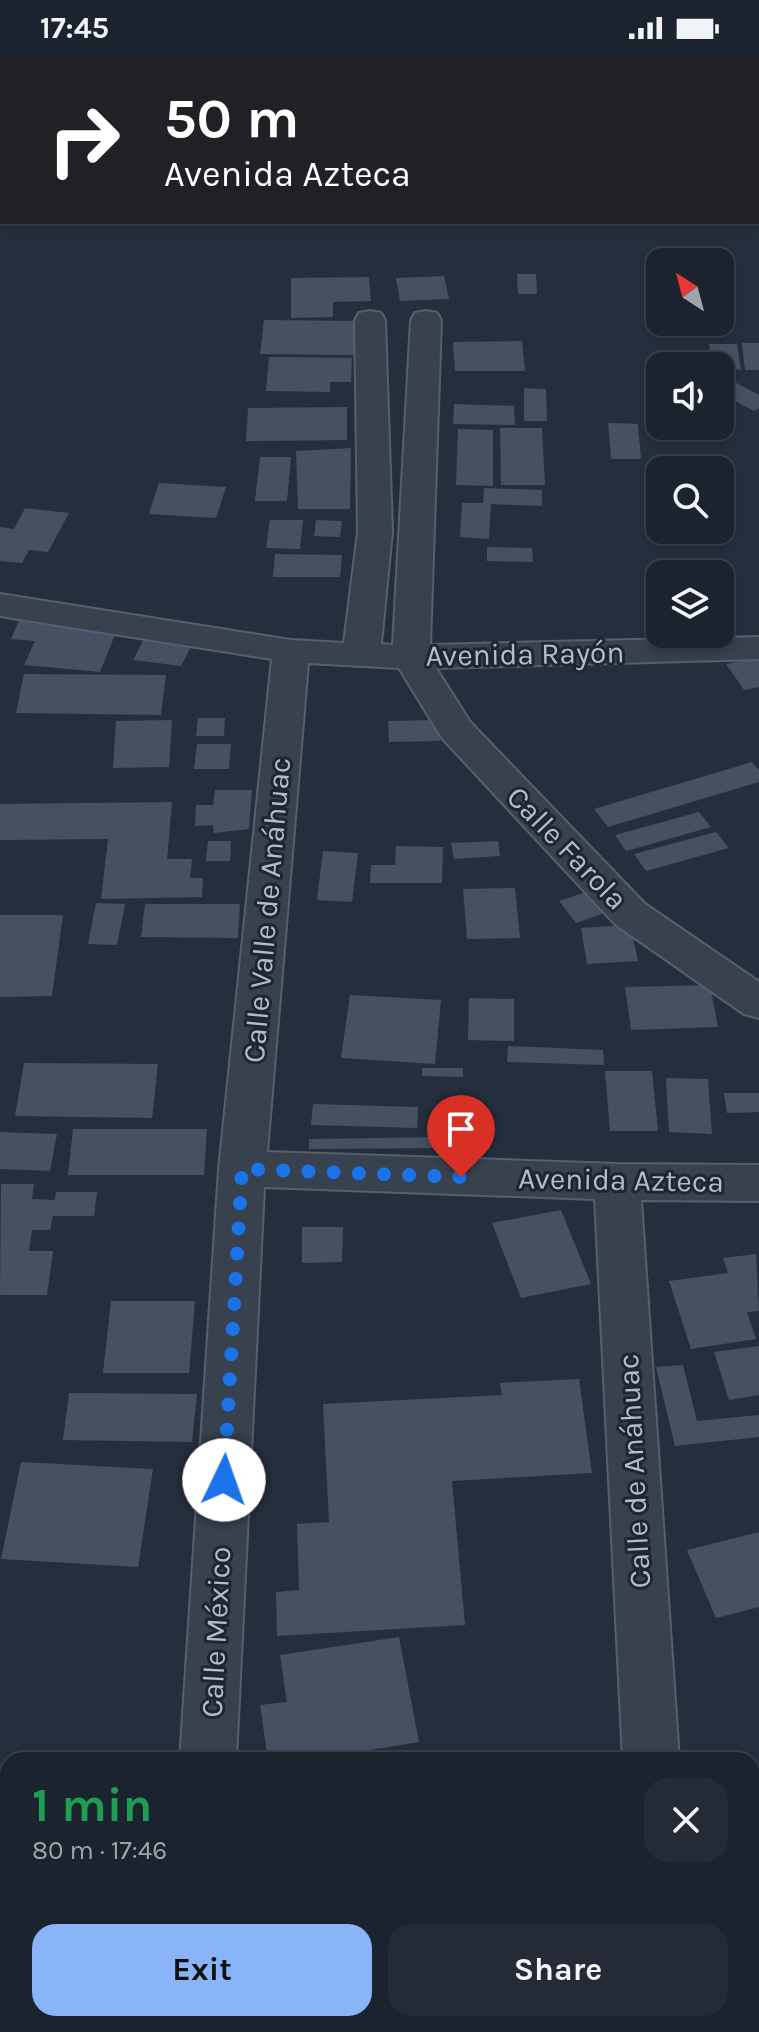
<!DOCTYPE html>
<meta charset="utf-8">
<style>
body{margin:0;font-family:Karla,sans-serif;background:#242b36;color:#f1f3f6;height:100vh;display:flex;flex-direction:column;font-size:30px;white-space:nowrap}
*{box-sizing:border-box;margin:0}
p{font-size:26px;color:#a0a4aa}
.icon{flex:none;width:44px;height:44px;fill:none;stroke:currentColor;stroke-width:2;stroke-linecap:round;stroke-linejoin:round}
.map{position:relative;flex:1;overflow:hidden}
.drawer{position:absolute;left:0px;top:1696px;width:760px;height:280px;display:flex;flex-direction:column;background:#1b232e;border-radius:24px 24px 0 0;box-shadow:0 4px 12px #0003,0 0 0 2px #39404a}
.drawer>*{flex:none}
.guide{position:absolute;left:0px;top:0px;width:760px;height:168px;box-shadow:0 4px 12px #0003,0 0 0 2px #39404a;background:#202124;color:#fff;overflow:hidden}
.needle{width:52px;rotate:324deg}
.tools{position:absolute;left:646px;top:192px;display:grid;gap:16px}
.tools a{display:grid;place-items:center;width:88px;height:88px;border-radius:16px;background:#1b232e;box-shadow:0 4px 12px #0003,0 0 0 2px #39404a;font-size:40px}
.pin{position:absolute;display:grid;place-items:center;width:68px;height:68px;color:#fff;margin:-82px -34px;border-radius:50% 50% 50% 0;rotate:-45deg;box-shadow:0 0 8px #0007}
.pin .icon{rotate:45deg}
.me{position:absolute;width:88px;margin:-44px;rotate:3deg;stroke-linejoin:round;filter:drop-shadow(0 0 6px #0008)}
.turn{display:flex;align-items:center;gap:28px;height:168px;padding:0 32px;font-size:36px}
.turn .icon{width:104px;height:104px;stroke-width:2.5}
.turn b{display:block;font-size:56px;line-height:68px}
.round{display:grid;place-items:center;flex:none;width:84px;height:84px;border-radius:24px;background:#242b36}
.headline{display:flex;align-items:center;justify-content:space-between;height:136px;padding:0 32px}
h1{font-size:48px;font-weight:700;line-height:60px;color:#1e9e55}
.button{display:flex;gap:16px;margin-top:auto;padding:16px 32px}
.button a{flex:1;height:92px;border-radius:24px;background:#8ab4f8;color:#111;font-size:32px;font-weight:700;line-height:92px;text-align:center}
.button a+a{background:#242b36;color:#f1f3f6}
.status{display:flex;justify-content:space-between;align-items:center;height:56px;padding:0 40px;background:#1b232e;direction:ltr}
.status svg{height:22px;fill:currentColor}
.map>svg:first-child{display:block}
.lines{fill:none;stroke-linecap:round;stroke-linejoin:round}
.stream{fill:#394c67;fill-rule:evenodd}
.building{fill:#455162}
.street-casing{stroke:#565f6c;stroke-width:4}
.street{fill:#38414e;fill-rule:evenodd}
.route{stroke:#1a73e8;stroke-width:14;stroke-dasharray:0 25.2}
.labels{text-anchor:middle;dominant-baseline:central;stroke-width:6;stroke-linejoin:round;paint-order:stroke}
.street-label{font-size:30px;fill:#b4bcc9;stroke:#1d2633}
</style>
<div class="status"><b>17:45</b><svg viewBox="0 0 49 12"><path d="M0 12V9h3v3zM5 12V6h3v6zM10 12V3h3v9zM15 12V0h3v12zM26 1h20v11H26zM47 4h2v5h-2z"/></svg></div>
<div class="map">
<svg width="759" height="1976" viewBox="0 0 759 1976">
<rect width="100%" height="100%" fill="#242f3e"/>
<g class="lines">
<!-- stream -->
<path class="stream" d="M223,0H243L241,2H222Z
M0,40H2V46H0Z"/>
</g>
<!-- building -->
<path class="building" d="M517,218H536L537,238H518Z
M444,220L449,243L400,245L396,222Z
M369,221L371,245L333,246V261L291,262V222Z
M264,264L361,265L359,299L260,298Z
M522,285L525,315H455L453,286Z
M742,287H759V314H745Z
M709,288H737L741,314L712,310Z
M269,301L352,302L351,326H330V336L266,335Z
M727,322L759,339V352L754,355L720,337V325Z
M524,332L546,333L547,365H524Z
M454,348L514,350L515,369L453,368Z
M347,351V384L246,385L248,352Z
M608,367L638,368L641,403H611Z
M500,372H542L545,429H501Z
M458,373L493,374V430L456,429Z
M351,392L350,453H298L296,395Z
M260,401H291L287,445H255Z
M159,427L226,431L216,462L149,458Z
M484,432L542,434V450L491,448L489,483L460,481L462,447H483Z
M25,452L69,457L48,496L29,494L22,507L0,505V471L14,473Z
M270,464H303L300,493L266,492Z
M316,464L342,465L340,481L314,480Z
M487,491L532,492L533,506L487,505Z
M275,498L342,499L340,521H273Z
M21,560L119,569L100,616L24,609L35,585L11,583Z
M146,579L194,585L181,610L133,604Z
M759,602V631L744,634L726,608Z
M24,618L166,619L161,659L16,657Z
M198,662H225L224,680H196Z
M172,664L169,711L113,712L116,665Z
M438,664L440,685L389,686L388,665Z
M197,688H231L229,713H194Z
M752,706L759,714V726L608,771L594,753Z
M215,734H252L249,773L214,777L213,769L195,770L196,749H213Z
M172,746L167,803H192L190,822H203L202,841L101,843L108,783L0,784V748Z
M699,756L711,771L626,795L615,779Z
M716,776L729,792L646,815L634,798Z
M208,785H231L230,805H206Z
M498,785L500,800L454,803L451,787Z
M396,790L443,791L442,827H370L371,809H395Z
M323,795L358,797L352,846L317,844Z
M602,831L619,852L576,867L559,845Z
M515,832L520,882L467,883L463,833Z
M96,847L125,848L117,889L88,888Z
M145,848H240L238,882L141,881Z
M0,859H63L52,940L0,941Z
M630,869L638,905L587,908L581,872Z
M710,929L718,971L631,974L625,931Z
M350,939L441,944L435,1008L341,1002Z
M469,942L514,943V985L468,984Z
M508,990L603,994L604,1009L507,1006Z
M24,1007L158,1008L152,1062L15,1060Z
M422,1012H463V1021L422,1020Z
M605,1015H652L658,1075H610Z
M666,1022L708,1023L712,1078L669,1076Z
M724,1037H759V1056L727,1057Z
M313,1048L418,1051L417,1072L311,1069Z
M73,1073H207L204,1119H68Z
M0,1076L57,1078L50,1115L0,1113Z
M439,1081V1092L309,1093V1083Z
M1,1128H34L32,1143L55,1144L56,1136H97L94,1160H53L50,1174H32L29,1195H53L47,1239H0Z
M561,1154L591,1228L521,1242L492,1167Z
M302,1171H343L342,1206L302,1207Z
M756,1198L759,1255L747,1256L756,1283L691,1293L669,1225L728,1217L723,1202Z
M111,1245H195L189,1317H103Z
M759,1290V1339L729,1344L714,1296Z
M683,1309L697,1365L759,1359V1381L675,1390L656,1311Z
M579,1323L592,1417L452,1425L465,1569L277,1580L276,1536L299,1534L297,1468L329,1466L323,1348L502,1339L500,1327Z
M69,1337L197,1338L192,1386L63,1384Z
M21,1406L153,1413L138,1511L1,1503Z
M759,1476V1551L716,1562L687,1494Z
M399,1581L419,1686L309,1704H268L260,1649L287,1646L280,1599Z
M553,1968H636V1976H553Z"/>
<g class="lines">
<!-- street casing -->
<g class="street-casing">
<path id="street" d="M370,255L381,257L385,264L392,476L381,588L393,589L411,264L415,257L426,255L437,257L441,264L430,589L759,581V603L436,612L470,666L645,848L759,926V962L744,958L615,868L442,682L399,612L308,607L267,1096L617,1108L759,1109V1145L641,1144L679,1704H623L595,1143L264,1131L236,1704H180L219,1113L272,603L0,560V538L291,584L344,587L358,476L355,264L359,257Z
M0,1745H8V1801H0Z
M158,1968H220L219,1976H157Z
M636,1968H698V1976H636Z"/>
</g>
<!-- street -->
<use href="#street" class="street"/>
</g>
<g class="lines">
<!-- route -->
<path class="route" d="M224,1424L242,1113L461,1121"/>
</g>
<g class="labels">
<!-- street labels -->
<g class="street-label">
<text transform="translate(525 598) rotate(-1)">Avenida Rayón</text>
<text transform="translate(567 792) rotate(46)">Calle Farola</text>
<text transform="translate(267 854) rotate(-85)">Calle Valle de Anáhuac</text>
<text transform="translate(621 1124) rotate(1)">Avenida Azteca</text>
<text transform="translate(634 1415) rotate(-93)">Calle de Anáhuac</text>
<text transform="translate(216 1576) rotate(-87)">Calle México</text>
</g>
</g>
</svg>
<div class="tools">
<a><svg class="needle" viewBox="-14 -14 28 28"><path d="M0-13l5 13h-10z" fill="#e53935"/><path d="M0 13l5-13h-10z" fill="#a0a4aa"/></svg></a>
<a><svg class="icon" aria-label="sound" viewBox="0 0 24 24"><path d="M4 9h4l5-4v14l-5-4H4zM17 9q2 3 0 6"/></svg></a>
<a><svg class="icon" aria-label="search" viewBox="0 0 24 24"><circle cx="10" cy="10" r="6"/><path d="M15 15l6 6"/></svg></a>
<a><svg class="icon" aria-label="layers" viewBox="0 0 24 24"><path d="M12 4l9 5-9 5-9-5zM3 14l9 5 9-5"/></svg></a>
</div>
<div class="pin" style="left:461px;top:1121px;background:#d93025"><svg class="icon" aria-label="arrive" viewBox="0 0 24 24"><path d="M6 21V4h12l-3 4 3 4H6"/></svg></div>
<svg class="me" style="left:224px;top:1424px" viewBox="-20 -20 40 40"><circle r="19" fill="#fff"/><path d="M0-13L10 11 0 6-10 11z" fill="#1a73e8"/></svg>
<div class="guide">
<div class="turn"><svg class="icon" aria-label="right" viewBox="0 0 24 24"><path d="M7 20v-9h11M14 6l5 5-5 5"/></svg><div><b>50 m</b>Avenida Azteca</div></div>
</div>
<section class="drawer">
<div class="headline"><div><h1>1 min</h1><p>80 m · 17:46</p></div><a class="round"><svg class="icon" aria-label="close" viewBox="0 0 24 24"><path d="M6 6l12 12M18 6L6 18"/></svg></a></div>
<div class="button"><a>Exit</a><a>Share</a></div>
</section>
</div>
